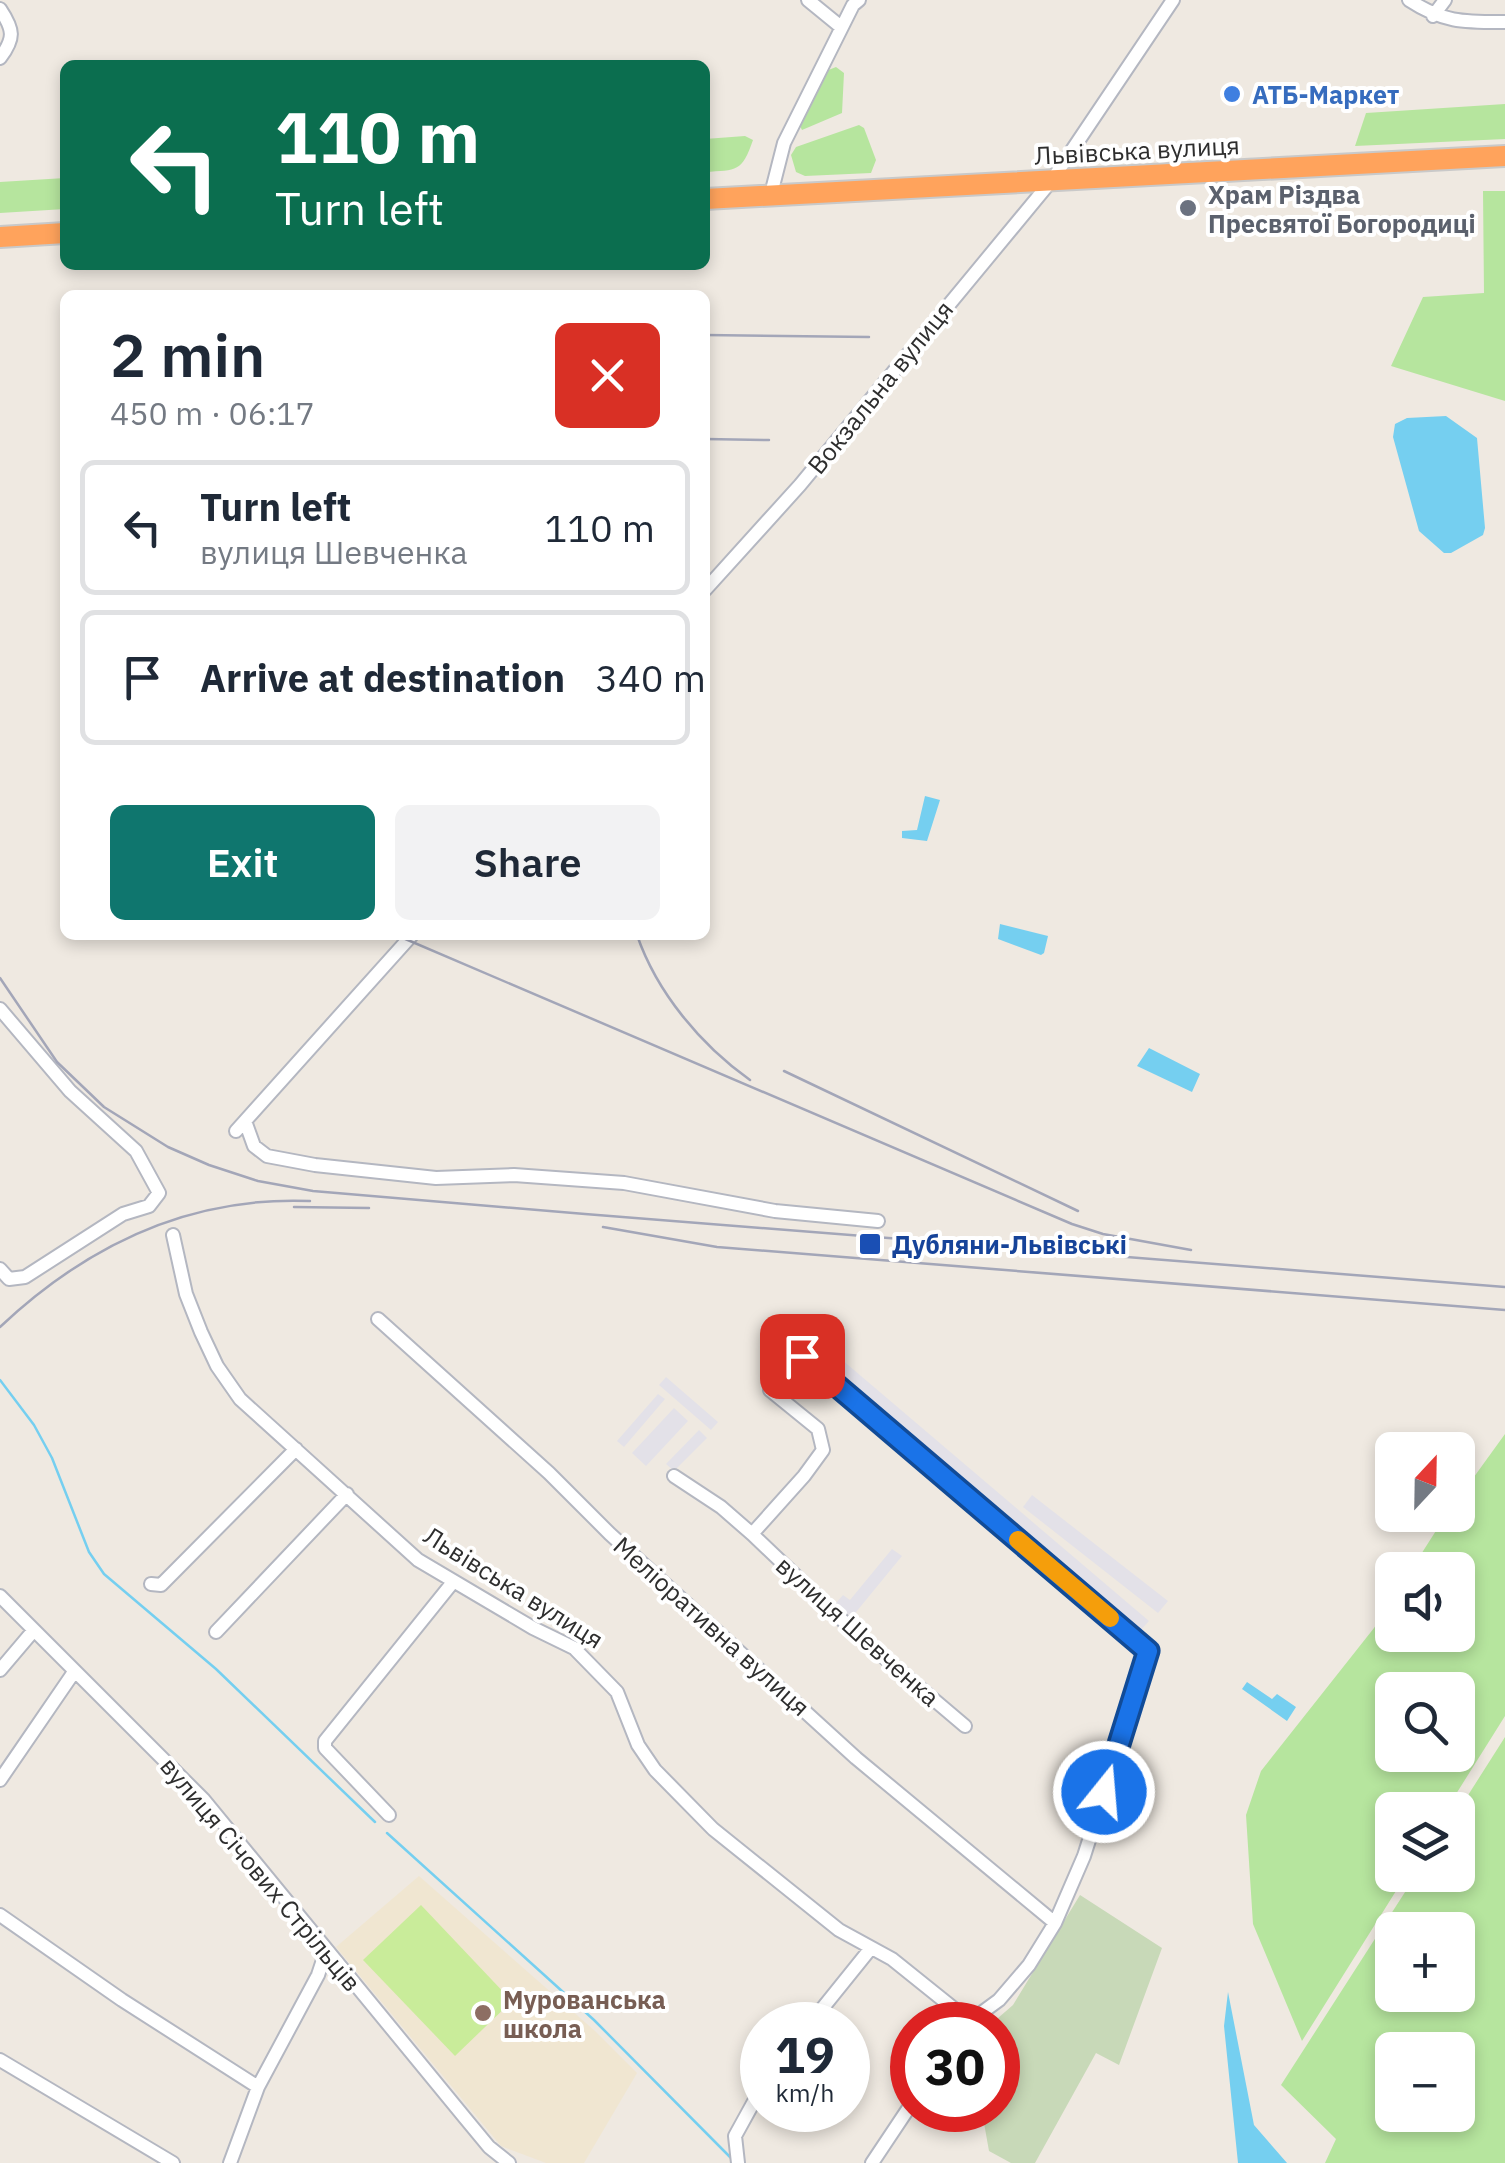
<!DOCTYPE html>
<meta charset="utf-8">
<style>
body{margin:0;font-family:"IBM Plex Sans",sans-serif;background:#f2f2f3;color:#1f2937;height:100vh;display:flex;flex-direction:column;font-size:38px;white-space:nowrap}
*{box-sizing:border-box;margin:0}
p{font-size:32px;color:#747a83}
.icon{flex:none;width:55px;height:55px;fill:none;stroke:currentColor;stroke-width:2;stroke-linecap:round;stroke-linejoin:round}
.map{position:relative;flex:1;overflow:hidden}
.side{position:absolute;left:60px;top:290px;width:650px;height:650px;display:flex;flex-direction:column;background:#fff;border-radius:15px;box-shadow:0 5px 15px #0003}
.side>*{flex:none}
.hud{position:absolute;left:60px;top:60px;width:650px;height:210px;border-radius:15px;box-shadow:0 5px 15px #0003;background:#0b6e4f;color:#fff;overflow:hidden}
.needle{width:65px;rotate:22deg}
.buttons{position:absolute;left:1375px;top:1432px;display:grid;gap:20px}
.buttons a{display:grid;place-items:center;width:100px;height:100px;border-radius:15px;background:#fff;box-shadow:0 5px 15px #0003;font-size:50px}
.speed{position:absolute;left:740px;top:2002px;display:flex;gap:20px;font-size:50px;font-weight:700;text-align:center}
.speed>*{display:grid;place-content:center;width:130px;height:130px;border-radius:50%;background:#fff;box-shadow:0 5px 15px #0003;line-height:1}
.speed small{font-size:25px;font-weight:400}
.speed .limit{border:15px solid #d22;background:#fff;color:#111}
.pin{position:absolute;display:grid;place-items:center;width:85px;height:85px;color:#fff;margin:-42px;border-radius:20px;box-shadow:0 5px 15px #0006}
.me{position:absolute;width:110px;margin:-55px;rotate:17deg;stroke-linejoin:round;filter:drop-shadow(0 0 8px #0008)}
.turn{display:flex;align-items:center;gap:35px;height:210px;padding:0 50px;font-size:45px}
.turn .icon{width:130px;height:130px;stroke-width:2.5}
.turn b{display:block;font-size:70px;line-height:85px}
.round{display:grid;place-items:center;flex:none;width:105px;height:105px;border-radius:15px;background:#f2f2f3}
.overview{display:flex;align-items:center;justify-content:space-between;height:170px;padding:0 50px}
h1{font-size:60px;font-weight:600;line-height:75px}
.primary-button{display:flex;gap:20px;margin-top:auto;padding:20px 50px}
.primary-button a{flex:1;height:115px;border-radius:15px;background:#0f766e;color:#fff;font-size:40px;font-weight:600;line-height:115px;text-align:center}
.primary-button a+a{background:#f2f2f3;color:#1f2937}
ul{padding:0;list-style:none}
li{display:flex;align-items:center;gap:30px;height:135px;margin:0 20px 15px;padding:0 30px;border:5px solid #e0e1e3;border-radius:15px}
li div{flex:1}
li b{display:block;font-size:38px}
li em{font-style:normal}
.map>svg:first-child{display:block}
.industrial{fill:#e3e1e8}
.education{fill:#f0e6d1}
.green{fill:#b6e59e;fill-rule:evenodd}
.cemetery{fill:#c8d9b8}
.pitch{fill:#c9ec9a}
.water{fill:#75cff0}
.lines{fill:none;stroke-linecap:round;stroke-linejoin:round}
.stream{stroke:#75cff0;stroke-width:2.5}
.minor-casing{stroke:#b4b7c1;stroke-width:16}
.highway-casing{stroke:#c9c9c9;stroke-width:24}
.minor{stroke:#fff;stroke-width:12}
.highway{stroke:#ffa35c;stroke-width:20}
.rail{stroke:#a3a6b8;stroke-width:2.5}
.route-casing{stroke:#114b97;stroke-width:25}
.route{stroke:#1a73e8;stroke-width:18}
.slow{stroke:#f59e0b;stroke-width:18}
.shop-dot{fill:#3f7fe0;stroke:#fff;stroke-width:4}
.worship-dot{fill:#6b7280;stroke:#fff;stroke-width:4}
.transit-dot{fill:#1a4fb4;stroke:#fff;stroke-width:4}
.education-dot{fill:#8d6e63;stroke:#fff;stroke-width:4}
.labels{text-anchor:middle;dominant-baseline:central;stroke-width:8;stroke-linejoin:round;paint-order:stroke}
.shop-label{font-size:25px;font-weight:bold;fill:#366cbe;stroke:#fff;text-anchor:start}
.street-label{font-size:25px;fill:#2e2e2e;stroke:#fff}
.worship-label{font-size:25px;font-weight:bold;fill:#5b616d;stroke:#fff;text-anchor:start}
.transit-label{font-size:25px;font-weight:bold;fill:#164399;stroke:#fff;text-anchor:start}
.education-label{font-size:25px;font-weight:bold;fill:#785e54;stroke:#fff;text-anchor:start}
</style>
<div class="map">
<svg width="1505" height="2163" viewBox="0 0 1505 2163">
<rect width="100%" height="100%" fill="#efe9e1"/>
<!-- industrial -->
<path class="industrial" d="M841,1359L1149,1621L1139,1632L832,1370Z
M666,1377L718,1422L711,1430L659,1385Z
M658,1394L665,1399L624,1447L617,1441Z
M674,1408L688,1421L646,1466L632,1453Z
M699,1430L707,1438L674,1471L666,1464Z
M1032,1495L1168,1601L1158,1613L1023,1507Z
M892,1549L902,1556L852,1617L835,1604L843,1595L850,1600Z"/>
<!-- education -->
<path class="education" d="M419,1876L595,2031L637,2073L584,2163H546L501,2146L336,1947Z"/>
<!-- green -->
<path class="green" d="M836,67L844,73L842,113L802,130L800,126L826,71Z
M1505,104V139L1355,146L1366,113Z
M859,125L864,128L876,160L871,173L805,176L796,172L791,155L796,147Z
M745,136L753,140C742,172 737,170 705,172V139Z
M65,178V209L0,213V182Z
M1483,191H1505V401L1391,366L1423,297L1484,293Z
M1505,1434V1716L1446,1810H1392V1875H1406L1302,2041L1253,1924L1246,1815L1261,1771L1374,1628L1392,1600V1635H1458V1570H1411L1446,1515H1458V1499ZM1458,1690V1755H1392V1690Z
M1505,1737V2163H1325L1336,2139L1281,2085L1416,1875H1458V1811ZM1458,1930V1995H1392V1930ZM1458,2050V2115H1392V2050Z"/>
<!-- cemetery -->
<path class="cemetery" d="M1080,1895L1162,1948L1119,2065L1096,2053L1035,2163H1011L989,2151L984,2123L991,2110H998V2098L1003,2088L998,2084V2025H990L1013,2005Z"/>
<!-- pitch -->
<path class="pitch" d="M421,1905L512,2001L455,2056L363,1960Z"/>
<!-- water -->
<path class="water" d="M1446,416L1477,438L1485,528L1483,535L1451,553H1444L1419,531L1393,437L1395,424L1407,418Z
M925,796L940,800L927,841L902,838V831L917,830Z
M1000,924L1048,936L1044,953L1041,955L998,939Z
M1149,1048L1200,1074L1192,1092L1137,1066Z
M1247,1682L1272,1699L1277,1694L1296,1707L1287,1721L1242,1689Z
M1228,1992L1254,2125L1287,2163H1238L1224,2026Z"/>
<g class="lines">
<!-- stream -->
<path class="stream" d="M0,1380L34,1425L52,1458L89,1552L104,1574L216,1669L375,1822
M387,1833L594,2020L731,2158"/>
<!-- minor casing -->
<g class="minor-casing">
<path id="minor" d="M808,0L841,27
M1409,0C1444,23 1465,22 1505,22
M0,9C14,30 15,38 0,58
M1433,16L1445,0
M771,194L784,143L853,5L859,0
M705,590L800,485L1052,180L1173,0
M0,1009L70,1091L136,1151L159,1193L149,1206L123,1214L25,1277L9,1279L0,1269
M245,1121L254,1146L267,1156L315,1165L436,1178L514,1175L624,1183L775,1211L878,1221
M236,1131L412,935
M173,1235L186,1294L201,1332L217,1366L240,1399L418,1560L533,1628L574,1648L617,1692L638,1745L655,1770L713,1829L839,1930L892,1959L968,2020
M378,1319L549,1473L610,1534L856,1758L1055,1923
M674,1476L721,1507L752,1534L860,1637L965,1726
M752,1534L804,1476L823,1450L818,1429L770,1390L802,1356L1149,1651L1084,1856L1055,1923L1029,1965L999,2000L965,2025
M151,1584L161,1585L296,1449
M0,1596L204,1800L465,2118L489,2147L509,2163
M216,1632L347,1494
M0,1670L34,1630
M0,1780L74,1672
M389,1815L325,1748V1741L453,1582
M0,1915L122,2000L258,2087L318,1975L326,1951
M809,2025L871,1948
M0,2060L173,2163
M230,2163L258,2087
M738,2163L735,2136L762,2087
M872,2163L912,2103"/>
</g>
<!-- highway casing -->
<g class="highway-casing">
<path id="highway" d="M705,199L1505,156
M0,237L65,233"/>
</g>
<!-- minor -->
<use href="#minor" class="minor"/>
<!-- highway -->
<use href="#highway" class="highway"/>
<!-- rail -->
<path class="rail" d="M705,335L869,337
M705,439L769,440
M396,935L1072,1224L1103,1234L1191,1250
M637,935C657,993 701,1045 750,1080
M0,978L57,1062L104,1107L168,1147L209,1165L258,1181L313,1191L585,1214L1505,1287
M784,1071L1078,1211
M294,1207L369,1208
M603,1227L717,1247L1505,1310
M0,1327C87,1245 189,1196 310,1201"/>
</g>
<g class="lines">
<!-- route casing -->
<g class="route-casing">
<path id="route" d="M802,1356L1148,1651L1104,1792"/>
</g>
<!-- route -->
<use href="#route" class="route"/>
<!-- slow -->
<path class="slow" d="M1018,1540L1110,1618"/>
</g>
<!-- markers -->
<circle class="shop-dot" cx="1232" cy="94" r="10"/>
<circle class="worship-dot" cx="1188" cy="208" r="10"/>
<rect class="transit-dot" x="858" y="1232" width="24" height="24" rx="5"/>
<circle class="education-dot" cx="483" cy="2013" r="10"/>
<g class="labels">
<!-- shop labels -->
<g class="shop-label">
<text x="1252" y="94">АТБ-Маркет</text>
</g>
<!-- street labels -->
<g class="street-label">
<text transform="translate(1137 150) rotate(-3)">Львівська вулиця</text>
<text transform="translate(880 387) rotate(-51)">Вокзальна вулиця</text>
<text transform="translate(514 1587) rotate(32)">Львівська вулиця</text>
<text transform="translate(712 1626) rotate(42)">Меліоративна вулиця</text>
<text transform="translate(858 1631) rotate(42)">вулиця Шевченка</text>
<text transform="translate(261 1874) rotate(50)">вулиця Січових Стрільців</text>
</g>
<!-- worship labels -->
<g class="worship-label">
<text x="1208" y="194">Храм Різдва<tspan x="1208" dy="29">Пресвятої Богородиці</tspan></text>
</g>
<!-- transit labels -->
<g class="transit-label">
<text x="892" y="1244">Дубляни-Львівські</text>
</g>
<!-- education labels -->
<g class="education-label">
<text x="503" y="1999">Мурованська<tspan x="503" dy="29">школа</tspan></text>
</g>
</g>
</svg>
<div class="buttons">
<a><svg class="needle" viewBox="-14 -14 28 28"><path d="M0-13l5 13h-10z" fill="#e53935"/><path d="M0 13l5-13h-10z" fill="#747a83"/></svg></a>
<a><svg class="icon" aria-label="sound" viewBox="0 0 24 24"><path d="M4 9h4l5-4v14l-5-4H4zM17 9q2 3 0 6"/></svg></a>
<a><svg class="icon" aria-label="search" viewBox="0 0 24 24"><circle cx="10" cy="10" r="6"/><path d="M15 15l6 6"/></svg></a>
<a><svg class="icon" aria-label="layers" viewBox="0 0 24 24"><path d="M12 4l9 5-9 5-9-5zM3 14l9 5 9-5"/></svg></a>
<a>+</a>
<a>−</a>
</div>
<div class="speed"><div>19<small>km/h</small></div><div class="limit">30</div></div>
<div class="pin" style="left:802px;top:1356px;background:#d93025"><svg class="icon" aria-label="arrive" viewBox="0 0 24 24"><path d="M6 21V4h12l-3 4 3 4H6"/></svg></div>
<svg class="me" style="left:1104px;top:1792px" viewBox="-20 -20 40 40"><circle r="17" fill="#1a73e8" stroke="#fff" stroke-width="3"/><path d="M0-11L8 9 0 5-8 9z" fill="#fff"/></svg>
<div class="hud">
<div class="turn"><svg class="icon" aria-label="left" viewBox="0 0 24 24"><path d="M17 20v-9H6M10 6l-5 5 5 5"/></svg><div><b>110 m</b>Turn left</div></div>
</div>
<section class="side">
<div class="overview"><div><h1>2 min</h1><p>450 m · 06:17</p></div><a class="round" style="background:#d93025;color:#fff"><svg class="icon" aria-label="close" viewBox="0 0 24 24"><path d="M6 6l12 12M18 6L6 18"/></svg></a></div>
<ul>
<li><svg class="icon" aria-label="left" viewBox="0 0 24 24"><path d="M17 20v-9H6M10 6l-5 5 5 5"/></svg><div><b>Turn left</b><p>вулиця Шевченка</p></div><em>110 m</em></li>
<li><svg class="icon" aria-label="arrive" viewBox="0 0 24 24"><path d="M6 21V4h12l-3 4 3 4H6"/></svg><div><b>Arrive at destination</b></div><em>340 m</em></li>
</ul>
<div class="primary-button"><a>Exit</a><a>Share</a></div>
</section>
</div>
